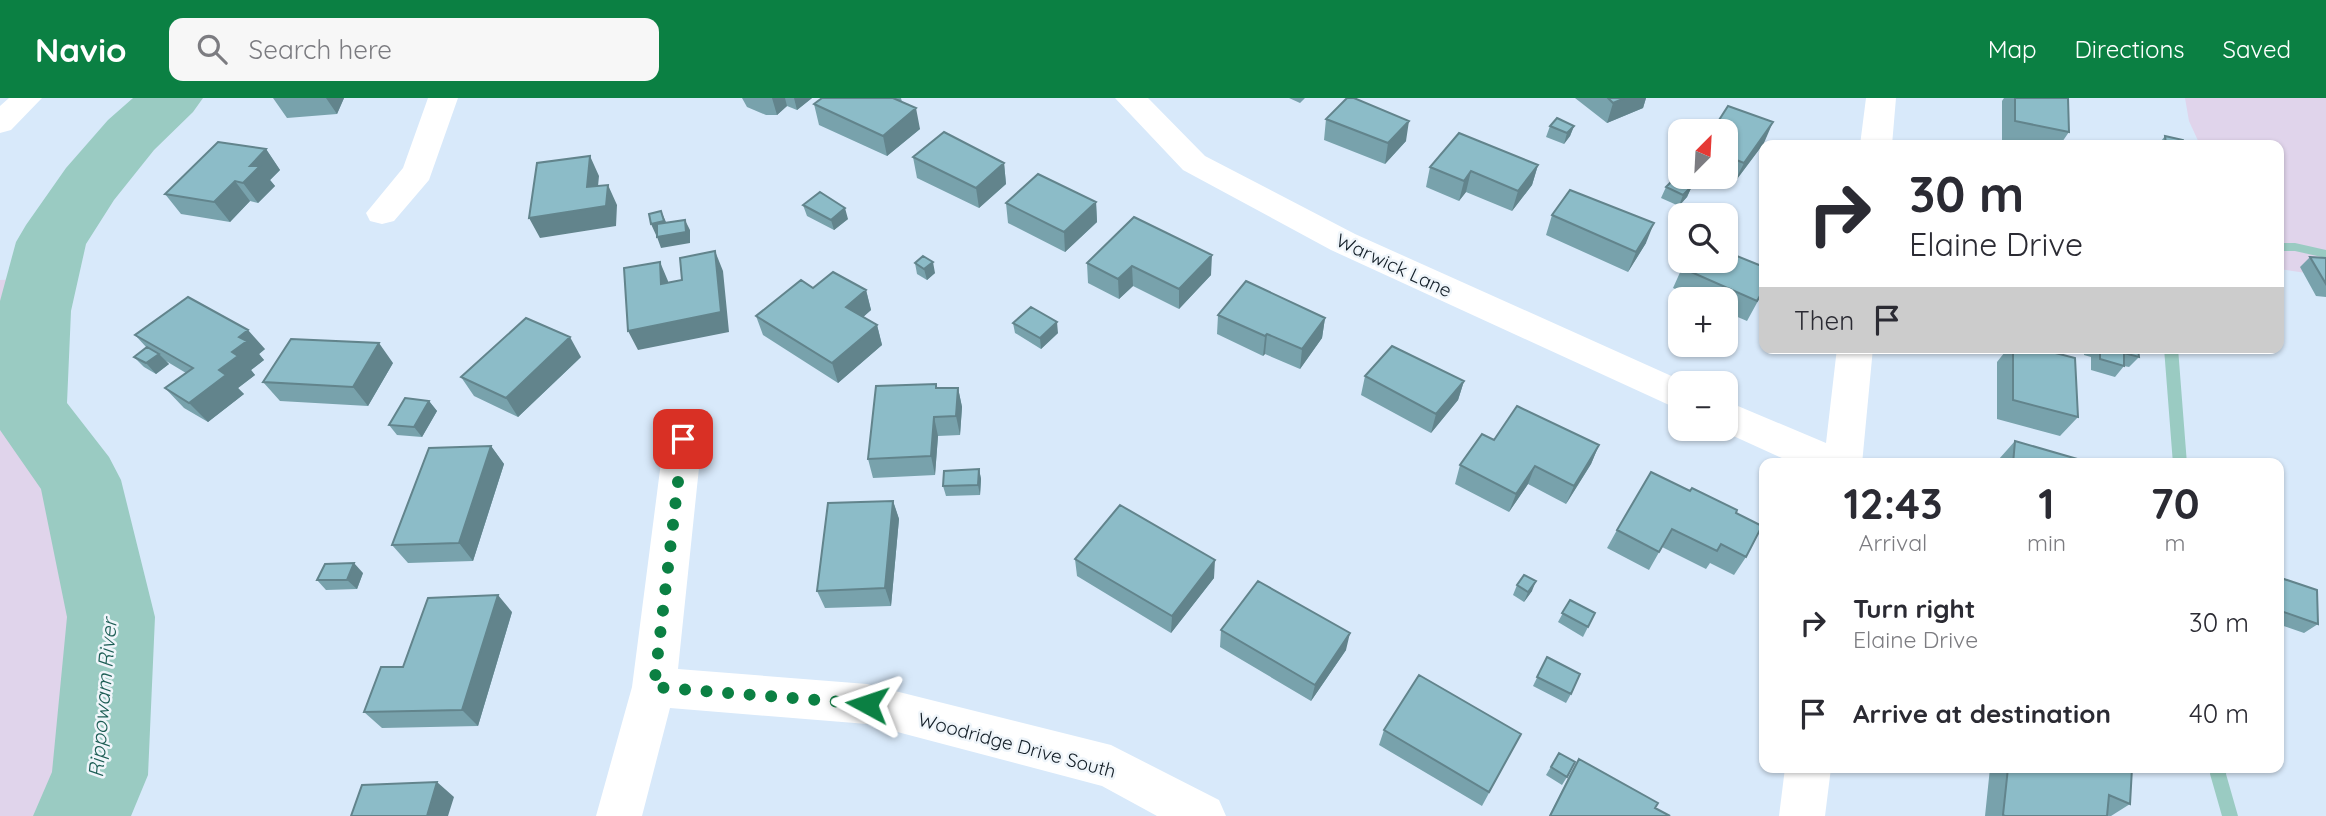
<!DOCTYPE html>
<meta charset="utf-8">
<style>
body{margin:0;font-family:Quicksand,sans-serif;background:#f7f7f7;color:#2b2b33;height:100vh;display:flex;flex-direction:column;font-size:26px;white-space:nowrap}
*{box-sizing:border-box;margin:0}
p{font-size:23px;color:#7c7c81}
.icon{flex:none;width:38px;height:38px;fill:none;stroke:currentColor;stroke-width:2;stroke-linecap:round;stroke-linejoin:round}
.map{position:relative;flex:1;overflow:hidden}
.side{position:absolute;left:1759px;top:360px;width:525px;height:315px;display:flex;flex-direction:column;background:#fff;border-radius:14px;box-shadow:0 2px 5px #0004}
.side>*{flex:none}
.guide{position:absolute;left:1759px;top:42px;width:525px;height:214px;border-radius:14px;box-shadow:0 2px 5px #0004;background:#fff;color:#2b2b33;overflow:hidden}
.needle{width:46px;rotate:24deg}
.controls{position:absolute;left:1668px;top:21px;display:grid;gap:14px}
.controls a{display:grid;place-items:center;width:70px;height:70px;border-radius:14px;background:#fff;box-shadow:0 2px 5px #0004;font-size:35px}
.pin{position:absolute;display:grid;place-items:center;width:60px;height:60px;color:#fff;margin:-30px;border-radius:14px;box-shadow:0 4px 10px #0006}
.me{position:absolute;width:77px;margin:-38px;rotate:275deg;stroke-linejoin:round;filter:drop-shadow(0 0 5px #0008)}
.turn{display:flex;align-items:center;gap:24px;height:147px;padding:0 35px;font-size:32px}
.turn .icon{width:91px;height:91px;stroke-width:2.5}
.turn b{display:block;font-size:49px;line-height:60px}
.then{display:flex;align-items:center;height:66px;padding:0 35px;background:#0003;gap:14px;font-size:26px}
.eta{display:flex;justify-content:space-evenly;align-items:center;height:119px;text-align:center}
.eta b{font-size:42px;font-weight:700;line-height:49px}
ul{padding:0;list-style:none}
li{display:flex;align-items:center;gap:21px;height:91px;padding:0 35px}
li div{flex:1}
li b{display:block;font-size:26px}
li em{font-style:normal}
header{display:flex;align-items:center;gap:42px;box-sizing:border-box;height:98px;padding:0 35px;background:#0b8043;color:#fff}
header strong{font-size:33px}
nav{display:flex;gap:38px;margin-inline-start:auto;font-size:24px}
.search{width:490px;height:63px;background:#f7f7f7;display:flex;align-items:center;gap:18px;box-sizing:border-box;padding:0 24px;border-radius:14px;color:#7c7c81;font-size:26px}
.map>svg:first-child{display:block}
.green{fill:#e0d4eb}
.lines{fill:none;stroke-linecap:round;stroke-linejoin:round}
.stream{fill:#9acbc2;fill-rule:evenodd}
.river{fill:#9acbc2;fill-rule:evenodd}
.minor{fill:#fff;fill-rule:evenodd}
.wall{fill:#78a2ac}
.shaded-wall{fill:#62848c}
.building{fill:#8cbcc8;stroke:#62848c;stroke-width:2}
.route{stroke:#0b8043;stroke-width:12;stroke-dasharray:0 21.6}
.labels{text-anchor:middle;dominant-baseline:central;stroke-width:5;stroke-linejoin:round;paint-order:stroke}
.street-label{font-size:19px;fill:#111c25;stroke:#eff5fa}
.water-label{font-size:21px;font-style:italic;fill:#1c5d54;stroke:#eff5fa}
</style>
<header>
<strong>Navio</strong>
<div class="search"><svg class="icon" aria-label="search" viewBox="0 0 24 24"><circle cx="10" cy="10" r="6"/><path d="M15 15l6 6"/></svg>Search here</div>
<nav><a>Map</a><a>Directions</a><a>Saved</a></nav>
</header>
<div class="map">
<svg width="2326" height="718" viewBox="0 0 2326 718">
<rect width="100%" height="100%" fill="#d8e9fa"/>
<!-- green -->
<path class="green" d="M2185,0H2326V178L2279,171L2278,47H2200L2189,23Z
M39,180L76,349L104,449L81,619L51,718H0V182Z"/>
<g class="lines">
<!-- stream -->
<path class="stream" d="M2278,145H2295L2326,152V160L2295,153H2278Z
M2164,250H2178L2187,366H2173Z
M2211,670H2227L2226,676L2238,718H2222L2210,676Z"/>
<!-- river -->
<path class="river" d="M133,0H203L193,14L154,52L114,102L86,146L71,213L67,305L109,359L121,382L155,519L148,677L131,718H33L52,674L67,519L41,391L0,332V203L16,144L26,127L66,70L108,22Z"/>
<!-- minor -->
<path class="minor" d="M9,0H42L11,32L0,35V8Z
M428,0H458L429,82L394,123L382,126L370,123L366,115L403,70Z
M1115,0H1148L1205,58L1355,136L1687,285H1680V312L1331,152L1183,72Z
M1866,0H1896L1892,47H1860Z
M1837,250H1873L1862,366H1795L1718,331H1726V303L1826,345Z
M683,326L696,330L702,341L678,571L867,586L1111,647L1219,702L1226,718H1157L1102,688L867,626L670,610L642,718H596L632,589L664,341L670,330Z
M1785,670H1831L1825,718H1779Z"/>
</g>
<!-- wall -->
<path class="wall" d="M273,0H344L337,16L287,20Z
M742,0H812L797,12L787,8L777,17H766L747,9Z
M822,0H901L902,4L920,31L887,58L819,27L814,6Z
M1289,0H1305L1300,5Z
M1346,0H1354L1406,43L1385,66L1324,42L1326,21L1347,0Z
M1575,0H1646L1643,10L1607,25Z
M2004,0H2068L2069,34L2060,47H2022L2002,43V3Z
M1550,28H1574L1570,38L1564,46L1546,39Z
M1726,33L1764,45L1734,85L1717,79H1726Z
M2165,38L2184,47H2158Z
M266,51L280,72L270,82L275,88L258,105L250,103L230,124L181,116L165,96Z
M913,59L1004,65L1006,86L979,110L917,80Z
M1538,67L1532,87L1512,113L1466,94L1459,103L1426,89L1430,69Z
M1692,88L1687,99L1679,108L1661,100L1666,89Z
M1096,104L1097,124L1065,154L1008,125L1006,105Z
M803,107L848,121L834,132L807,118Z
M1552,117L1646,145L1628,174L1546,137Z
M1134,119L1211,177L1179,211L1133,188L1119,201L1088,185L1087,165Z
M1726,137L1735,141L1728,154L1764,192L1747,223L1726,214V201H1698L1673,190L1682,170Z
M2310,159L2326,160V199L2316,198L2300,169Z
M915,165L935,175L927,182L917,176Z
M813,190L866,192L871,212L863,219L877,227L882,247L838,285L763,237L756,218Z
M1218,217L1325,220L1322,240L1300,271L1265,256L1263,258L1217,236Z
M1013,225L1058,235L1041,251L1015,235Z
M135,237L265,251L259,256L264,262L251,272L255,277L238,290L244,296L208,324L184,310L165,290L186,275L166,263L169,266L156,276L144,269L134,259L147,250Z
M2008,250H2036L2078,319L2060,338L1997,321V264Z
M2084,250H2138L2139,259L2129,269L2124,268L2115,279L2091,272V259L2084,257Z
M581,259L518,319L474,298L461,279Z
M393,265L368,308L280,303L263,284Z
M1365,278L1464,283L1458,302L1431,335L1361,297Z
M937,290H958L962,309L960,337L938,338L935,377L873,380L868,361Z
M429,303L437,313L422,339L397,337L389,327Z
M1494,342L1599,347L1591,366L1566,406L1528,386L1509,414L1455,386L1460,367Z
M2015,343L2081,366H1998L1999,361Z
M491,348L504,366L473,463L408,465L392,447Z
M979,371L981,381L980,397L946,398L943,388Z
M893,403L899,421L891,508L825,510L817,493Z
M1736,415L1746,459L1734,477L1710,465L1706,471L1662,449L1649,472L1607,450L1617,432Z
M1075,461L1214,480L1171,535L1077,478Z
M363,475L357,491L326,492L317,482Z
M2278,479L2318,526L2304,535L2278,526Z
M1517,487L1532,493L1524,504L1513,497Z
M1570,502L1595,515L1583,539L1558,524Z
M512,514L478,628L382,630L364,614L403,569Z
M1221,532L1346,552L1311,603L1220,549Z
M1547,559L1571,596L1566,605L1533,588Z
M1384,632L1521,636L1482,708L1379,647Z
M1559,655L1567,679L1562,687L1546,677Z
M1579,661L1655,710L1670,718H1549L1570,676Z
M1990,670H2132L2130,706L2111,718H1985Z"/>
<!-- shaded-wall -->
<path class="shaded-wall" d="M326,0H344L337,16Z
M772,0H785L787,8L777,17Z
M794,0H812L797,12Z
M1625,0H1646L1643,10L1607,25L1613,5Z
M916,10L920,31L887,58L883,38Z
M1409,23L1406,43L1385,66L1388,45Z
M1773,24L1764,45L1734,85L1744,65Z
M1574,28L1570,38L1564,46L1567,35Z
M266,51L280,72L270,82L275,88L258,105L243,85L250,68Z
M590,58L599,78L596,109L608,87L617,107L616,128L540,140L529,120L587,89Z
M1004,65L1006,86L979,110L976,90Z
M1538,67L1532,87L1512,113L1518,93Z
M1471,73L1466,94L1459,103L1464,83Z
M235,83L250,103L230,124L214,104Z
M1692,88L1687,99L1679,108L1683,97Z
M1096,104L1097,124L1065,154L1064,134Z
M845,110L848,121L834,132L831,122Z
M661,113L666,124L668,134L656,137L651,126Z
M685,122L690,132V145L661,150L657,139Z
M1654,125L1646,145L1628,174L1636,154Z
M715,153L723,173L729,234L638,252L628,233Z
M1212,157L1211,177L1179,211V191Z
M660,164L668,183L670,206L661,186Z
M933,164L935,175L927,182L924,171Z
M1132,168L1133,188L1119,201L1118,181Z
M866,192L871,212L852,229L846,209Z
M1325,220L1322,240L1300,271L1302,251Z
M1057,224L1058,235L1041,251L1040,240Z
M877,227L882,247L838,285L832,265Z
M248,232L265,251L259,256L264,262L251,272L255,277L238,290L244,296L208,324L189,305L219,272L232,254L239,239Z
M1267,236L1265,256L1263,258L1265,238Z
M570,239L581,259L518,319L506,300Z
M379,245L393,265L368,308L353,289Z
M159,256L169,266L156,276L146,265Z
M1464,283L1458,302L1431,335L1436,316Z
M958,290L962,309L960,337L956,318Z
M429,303L437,313L422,339L414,329Z
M934,319L938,338L935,377L931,358Z
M1599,347L1591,366L1566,406L1574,388Z
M491,348L504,366L473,463L459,445Z
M1535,368L1528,386L1509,414L1516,396Z
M979,371L981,381L980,397L978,387Z
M893,403L899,421L891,508L885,490Z
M1215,462L1214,480L1171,535L1172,518Z
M354,465L363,475L357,491L347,482Z
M1536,483L1532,493L1524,504L1528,494Z
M498,497L512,514L478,628L462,612Z
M1350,535L1346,552L1311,603L1315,587Z
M437,684L454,699L448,718H427Z"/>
<!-- building -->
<path class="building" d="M822,0H893L916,10L883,38L814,6Z
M1347,0H1354L1409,23L1388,45L1326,21Z
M1608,0H1625L1613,5Z
M2015,0H2068L2069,34L2015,23Z
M1728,8L1773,24L1744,65L1726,58V33H1712Z
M1557,20L1574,28L1567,35L1550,28Z
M944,34L1004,65L976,90L913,59Z
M1459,35L1538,67L1518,93L1471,73L1464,83L1430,69Z
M2165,38L2183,42L2184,47L2166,46Z
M218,44L266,51L250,68H260L243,85L235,83L214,104L165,96Z
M590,58L587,89L608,87L606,108L529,120L537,65Z
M1038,76L1096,104L1064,134L1006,105Z
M1675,80L1692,88L1683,97L1666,89Z
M1570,92L1654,125L1636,154L1552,117Z
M820,94L845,110L831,122L803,107Z
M661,113L664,123L651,126L649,116Z
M1134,119L1212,157L1179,191L1132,168L1118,181L1087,165Z
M685,122L686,134L657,139V126Z
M1726,137L1735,141L1727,154L1764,169V191L1757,203L1682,170L1686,163H1726Z
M715,153L721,214L628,233L624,170L660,164L661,186L682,182L680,160Z
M923,158L933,164L924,171L915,165Z
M2310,159L2326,160V186Z
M833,174L866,192L846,209L877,227L832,265L756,218L801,182L813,190Z
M1246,183L1325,220L1302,251L1267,236L1265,238L1218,217Z
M188,199L248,232L239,239L247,243L232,254L238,258L219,272L226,277L189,305L165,290L193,270L135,237Z
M1031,209L1057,224L1040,240L1013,225Z
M526,220L570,239L506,300L461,279Z
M291,241L379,245L353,289L263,284Z
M1392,248L1464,283L1436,316L1365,278Z
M147,249L159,256L146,265L134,259Z
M2013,250H2036L2075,260L2078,319L2013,302Z
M2100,250H2138L2139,259L2124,255V268L2100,261Z
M936,286V290H958L956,318L934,319L931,358L868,361L876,288Z
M405,300L429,303L414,329L389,327Z
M1517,308L1599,347L1574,388L1535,368L1516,396L1460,367L1482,336L1494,342Z
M2015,343L2081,362V366H2013Z
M491,348L459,445L392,447L429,350Z
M979,371L978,387L943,388L944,373Z
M1651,374L1690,393L1692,390L1737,412L1736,415L1762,428L1746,459L1721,446L1717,453L1672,431L1659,454L1617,432Z
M893,403L885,490L817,493L828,405Z
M1120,407L1215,462L1172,518L1075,461Z
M354,465L347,482H317L325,466Z
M1524,477L1536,483L1528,494L1517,487Z
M2278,479L2317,492L2318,526L2278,512Z
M1258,483L1350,535L1315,587L1221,532Z
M498,497L462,612L364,614L381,569H403L428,500Z
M1570,502L1595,515L1588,529L1562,515Z
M1547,559L1580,576L1571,596L1537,579Z
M1419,577L1521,636L1489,694L1384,632Z
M1559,655L1575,664L1567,679L1551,669Z
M1579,661L1658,705L1655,710L1670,718H1550Z
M2008,670H2132L2130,706L2109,697L2107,718H2005L2003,717Z
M437,684L427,718H351L362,687Z"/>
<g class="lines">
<!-- route -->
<path class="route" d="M683,341L654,589L867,606"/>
</g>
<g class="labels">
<!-- street labels -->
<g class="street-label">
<text transform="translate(1394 167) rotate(25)">Warwick Lane</text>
<text transform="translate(1017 647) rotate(15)">Woodridge Drive South</text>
</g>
<!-- water labels -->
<g class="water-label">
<text transform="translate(102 600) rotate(-85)">Rippowam River</text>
</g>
</g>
</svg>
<div class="controls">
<a><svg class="needle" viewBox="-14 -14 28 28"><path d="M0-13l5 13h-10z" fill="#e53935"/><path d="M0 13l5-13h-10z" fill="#7c7c81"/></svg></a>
<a><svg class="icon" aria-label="search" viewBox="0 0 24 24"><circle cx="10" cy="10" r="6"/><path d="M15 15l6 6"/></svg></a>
<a>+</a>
<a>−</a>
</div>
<div class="pin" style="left:683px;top:341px;background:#d93025"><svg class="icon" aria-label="arrive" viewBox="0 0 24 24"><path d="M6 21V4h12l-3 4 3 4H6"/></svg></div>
<svg class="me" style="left:867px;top:606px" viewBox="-20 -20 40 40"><path d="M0-17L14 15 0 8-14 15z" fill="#0b8043" stroke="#fff" stroke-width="4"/></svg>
<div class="guide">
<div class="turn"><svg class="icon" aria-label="right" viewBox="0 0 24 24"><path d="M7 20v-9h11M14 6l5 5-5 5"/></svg><div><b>30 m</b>Elaine Drive</div></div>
<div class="then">Then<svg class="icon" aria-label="arrive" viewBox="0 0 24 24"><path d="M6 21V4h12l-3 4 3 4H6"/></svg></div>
</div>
<section class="side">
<div class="eta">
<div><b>12:43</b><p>Arrival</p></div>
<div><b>1</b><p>min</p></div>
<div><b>70</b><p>m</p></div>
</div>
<ul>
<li><svg class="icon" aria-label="right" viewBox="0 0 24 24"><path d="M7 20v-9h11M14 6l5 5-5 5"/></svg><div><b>Turn right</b><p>Elaine Drive</p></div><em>30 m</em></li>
<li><svg class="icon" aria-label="arrive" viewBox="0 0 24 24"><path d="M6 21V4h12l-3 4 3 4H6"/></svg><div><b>Arrive at destination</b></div><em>40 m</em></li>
</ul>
</section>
</div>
